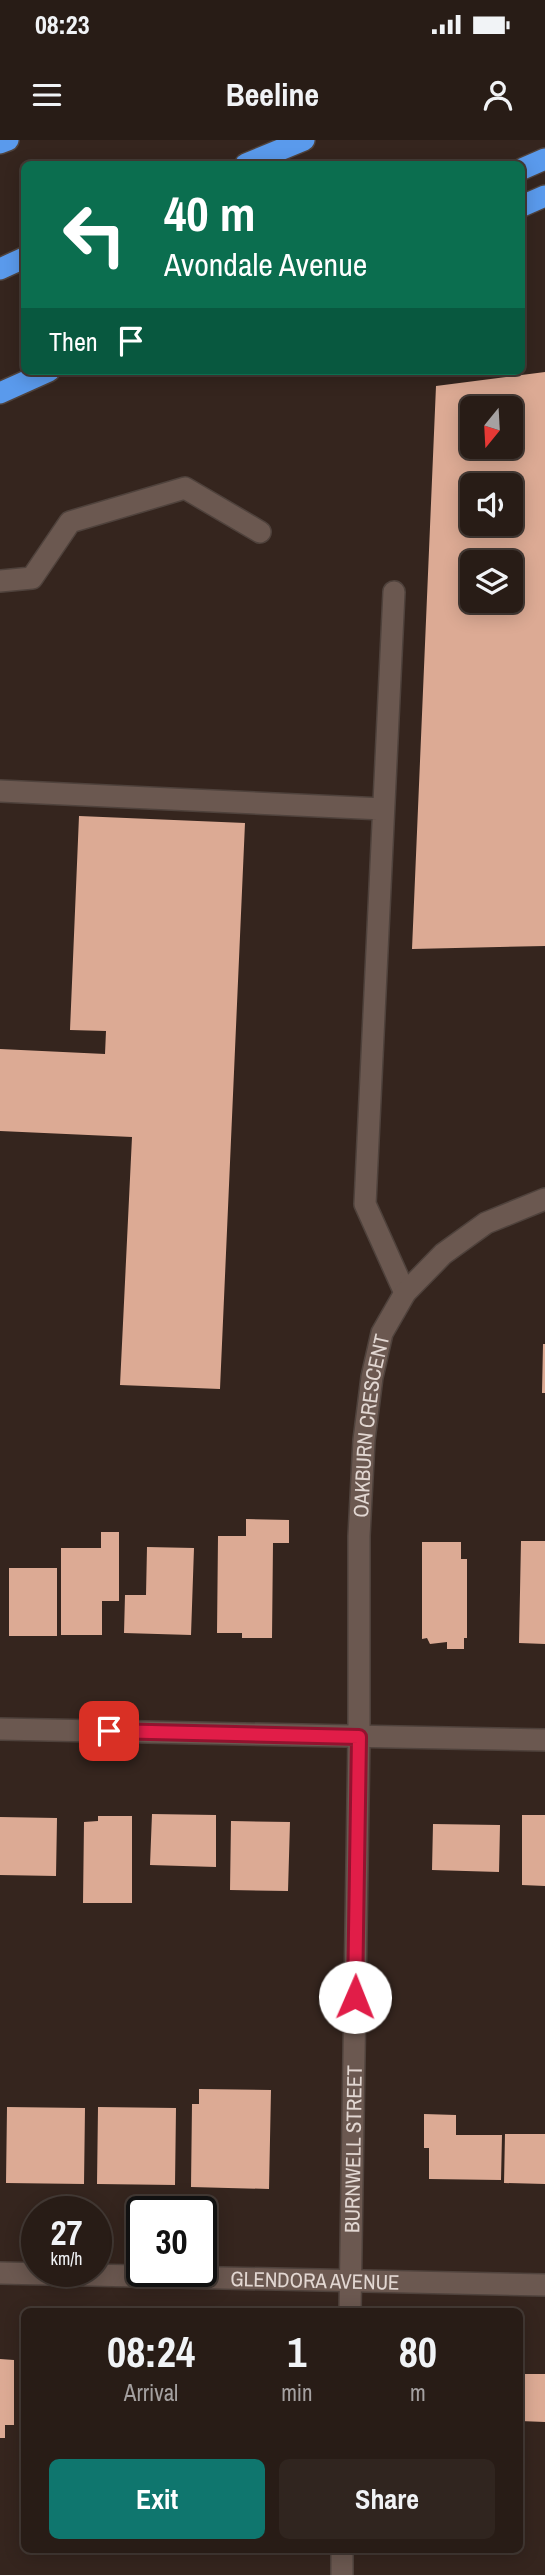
<!DOCTYPE html>
<style>
body{margin:0;font-family:"Archivo Narrow",sans-serif;background:#30251f;color:#f1f3f6;height:100vh;display:flex;flex-direction:column;font-size:26px;white-space:nowrap}
*{box-sizing:border-box;margin:0}
p{font-size:23px;color:#a5a1a1}
.icon{flex:none;width:38px;height:38px;fill:none;stroke:currentColor;stroke-width:2;stroke-linecap:round;stroke-linejoin:round}
.map{position:relative;flex:1;overflow:hidden}
.drawer{position:absolute;left:21px;top:2168px;width:502px;height:245px;display:flex;flex-direction:column;background:#281c16;border-radius:10px;box-shadow:0 4px 18px #0003,0 0 0 2px #443a35}
.drawer>*{flex:none}
.top-card{position:absolute;left:21px;top:21px;width:504px;height:214px;border-radius:10px;box-shadow:0 4px 18px #0003,0 0 0 2px #443a35;background:#0b6e4f;color:#fff;overflow:hidden}
.needle{width:46px;rotate:198deg}
.tools{position:absolute;left:460px;top:256px;display:grid;gap:14px}
.tools a{display:grid;place-items:center;width:63px;height:63px;border-radius:10px;background:#281c16;box-shadow:0 4px 18px #0003,0 0 0 2px #443a35;font-size:35px}
.speed{position:absolute;left:21px;top:2056px;display:flex;gap:14px;font-size:35px;font-weight:700;text-align:center}
.speed>*{display:grid;place-content:center;width:91px;height:91px;border-radius:50%;background:#281c16;box-shadow:0 4px 18px #0003,0 0 0 2px #443a35;line-height:1}
.speed small{font-size:18px;font-weight:400}
.speed .limit{border:4px solid #111;border-radius:10px;background:#fff;color:#111}
.pin{position:absolute;display:grid;place-items:center;width:60px;height:60px;color:#fff;margin:-30px;border-radius:14px;box-shadow:0 4px 10px #0006}
.me{position:absolute;width:77px;margin:-38px;rotate:1deg;stroke-linejoin:round;filter:drop-shadow(0 0 5px #0008)}
.turn{display:flex;align-items:center;gap:24px;height:147px;padding:0 28px;font-size:32px}
.turn .icon{width:91px;height:91px;stroke-width:2.5}
.turn b{display:block;font-size:49px;line-height:60px}
.then{display:flex;align-items:center;height:66px;padding:0 28px;background:#0003;gap:14px;font-size:26px}
.eta{display:flex;justify-content:space-evenly;align-items:center;height:119px;text-align:center}
.eta b{font-size:42px;font-weight:700;line-height:49px}
.action{display:flex;gap:14px;margin-top:auto;padding:14px 28px}
.action a{flex:1;height:80px;border-radius:10px;background:#0f766e;color:#fff;font-size:28px;font-weight:700;line-height:80px;text-align:center}
.action a+a{background:#30251f;color:#f1f3f6}
.status{display:flex;justify-content:space-between;align-items:center;height:49px;padding:0 35px;background:#281c16;direction:ltr}
.status svg{height:19px;fill:currentColor}
header{display:flex;justify-content:space-between;align-items:center;height:91px;padding:0 28px;background:#281c16;font-size:32px;font-weight:700}
.map>svg:first-child{display:block}
.building{fill:#dcaa94;fill-rule:evenodd}
.lines{fill:none;stroke-linecap:round;stroke-linejoin:round}
.lane-casing{stroke:#4f423c;stroke-width:24}
.street-casing{stroke:#4f423c;stroke-width:24}
.highway-casing{stroke:#4f423c;stroke-width:24}
.lane{stroke:#6b5850;stroke-width:21}
.street{stroke:#6b5850;stroke-width:21}
.highway{stroke:#5a9aec;stroke-width:21}
.route-casing{stroke:#92132f;stroke-width:18}
.route{stroke:#e11d48;stroke-width:12}
.labels{text-anchor:middle;dominant-baseline:central;stroke-width:7;stroke-linejoin:round;paint-order:stroke}
.street-label{font-size:21px;fill:#e2d7d2;stroke:#17100d}
</style>
<div class="status"><b>08:23</b><svg viewBox="0 0 49 12"><path d="M0 12V9h3v3zM5 12V6h3v6zM10 12V3h3v9zM15 12V0h3v12zM26 1h20v11H26zM47 4h2v5h-2z"/></svg></div>
<header><svg class="icon" aria-label="menu" viewBox="0 0 24 24"><path d="M4 6h16M4 12h16M4 18h16"/></svg>Beeline<svg class="icon" aria-label="person" viewBox="0 0 24 24"><circle cx="12" cy="8" r="4"/><path d="M4 21q1-7 8-7t8 7"/></svg></header>
<div class="map">
<svg width="545" height="2435" viewBox="0 0 545 2435">
<rect width="100%" height="100%" fill="#35251e"/>
<!-- building -->
<path class="building" d="M545,232V806L412,809L436,246ZM472,268H511V306H472ZM472,345H511V383H472ZM472,422H511V460H472Z
M79,676L245,683L220,1249L120,1245L132,997L0,991V909L105,914L106,891L70,890Z
M543,1204H545V1253H542Z
M246,1379L289,1380V1403H273L272,1498H242V1493H217L218,1396H246Z
M101,1392H119V1461H102V1495H61V1408H101Z
M521,1401H545V1504L519,1503Z
M422,1402H461V1419H467V1498H464V1509H447V1502L430,1504L427,1498L422,1499Z
M147,1407L194,1408L191,1495L124,1493L125,1455H146Z
M9,1428H57V1496H9Z
M152,1674L216,1675V1727L150,1725Z
M522,1675H545V1746L522,1745Z
M98,1676H132V1763H83L84,1682L98,1681Z
M0,1677L57,1678L56,1736L0,1735Z
M231,1681L290,1682L288,1751L230,1750Z
M433,1684L500,1685L499,1732L432,1730Z
M199,1949L271,1950L269,2049L191,2047L192,1964H199Z
M7,1967L85,1968L84,2044L6,2043Z
M98,1967L176,1968L175,2045L97,2044Z
M424,1974L456,1975V1995H502L501,2040L429,2039V2008H424Z
M505,1994H545V2044L504,2043Z
M0,2219L14,2220V2285H5V2298H0Z
M520,2234H545V2282L520,2281Z"/>
<g class="lines">
<!-- lane casing -->
<g class="lane-casing">
<path id="lane" d="M0,441L32,438L70,382L185,348L260,392
M394,452L365,1064L405,1153
M0,651L383,669"/>
</g>
<!-- street casing -->
<g class="street-casing">
<g id="street">
<path d="M0,1589L545,1600"/>
<path id="s1" d="M0,2133L545,2145"/>
<path id="s2" d="M350,2172L359,1597V1396L364,1300L372,1237L382,1193L405,1153L443,1114L486,1083L545,1059"/>
<path d="M342,2435V2410"/>
</g>
</g>
<!-- highway casing -->
<g class="highway-casing">
<path id="highway" d="M0,3L8,0
M246,24L304,0
M522,29L545,19
M522,66L545,56
M0,129L24,118
M0,253L49,231"/>
</g>
<!-- lane -->
<use href="#lane" class="lane"/>
<!-- street -->
<use href="#street" class="street"/>
<!-- highway -->
<use href="#highway" class="highway"/>
</g>
<g class="lines">
<!-- route casing -->
<g class="route-casing">
<path id="route" d="M109,1591L359,1597L355,1857"/>
</g>
<!-- route -->
<use href="#route" class="route"/>
</g>
<g class="labels">
<!-- street labels -->
<g class="street-label">
<text stroke="none"><textPath href="#s2" startOffset="887">OAKBURN CRESCENT</textPath></text>
<text stroke="none"><textPath href="#s2" startOffset="163">BURNWELL STREET</textPath></text>
<text stroke="none"><textPath href="#s1" startOffset="315">GLENDORA AVENUE</textPath></text>
</g>
</g>
</svg>
<div class="tools">
<a><svg class="needle" viewBox="-14 -14 28 28"><path d="M0-13l5 13h-10z" fill="#e53935"/><path d="M0 13l5-13h-10z" fill="#a5a1a1"/></svg></a>
<a><svg class="icon" aria-label="sound" viewBox="0 0 24 24"><path d="M4 9h4l5-4v14l-5-4H4zM17 9q2 3 0 6"/></svg></a>
<a><svg class="icon" aria-label="layers" viewBox="0 0 24 24"><path d="M12 4l9 5-9 5-9-5zM3 14l9 5 9-5"/></svg></a>
</div>
<div class="speed"><div>27<small>km/h</small></div><div class="limit">30</div></div>
<div class="pin" style="left:109px;top:1591px;background:#d93025"><svg class="icon" aria-label="arrive" viewBox="0 0 24 24"><path d="M6 21V4h12l-3 4 3 4H6"/></svg></div>
<svg class="me" style="left:355px;top:1857px" viewBox="-20 -20 40 40"><circle r="19" fill="#fff"/><path d="M0-13L10 11 0 6-10 11z" fill="#e11d48"/></svg>
<div class="top-card">
<div class="turn"><svg class="icon" aria-label="left" viewBox="0 0 24 24"><path d="M17 20v-9H6M10 6l-5 5 5 5"/></svg><div><b>40 m</b>Avondale Avenue</div></div>
<div class="then">Then<svg class="icon" aria-label="arrive" viewBox="0 0 24 24"><path d="M6 21V4h12l-3 4 3 4H6"/></svg></div>
</div>
<section class="drawer">
<div class="eta">
<div><b>08:24</b><p>Arrival</p></div>
<div><b>1</b><p>min</p></div>
<div><b>80</b><p>m</p></div>
</div>
<div class="action"><a>Exit</a><a>Share</a></div>
</section>
</div>
